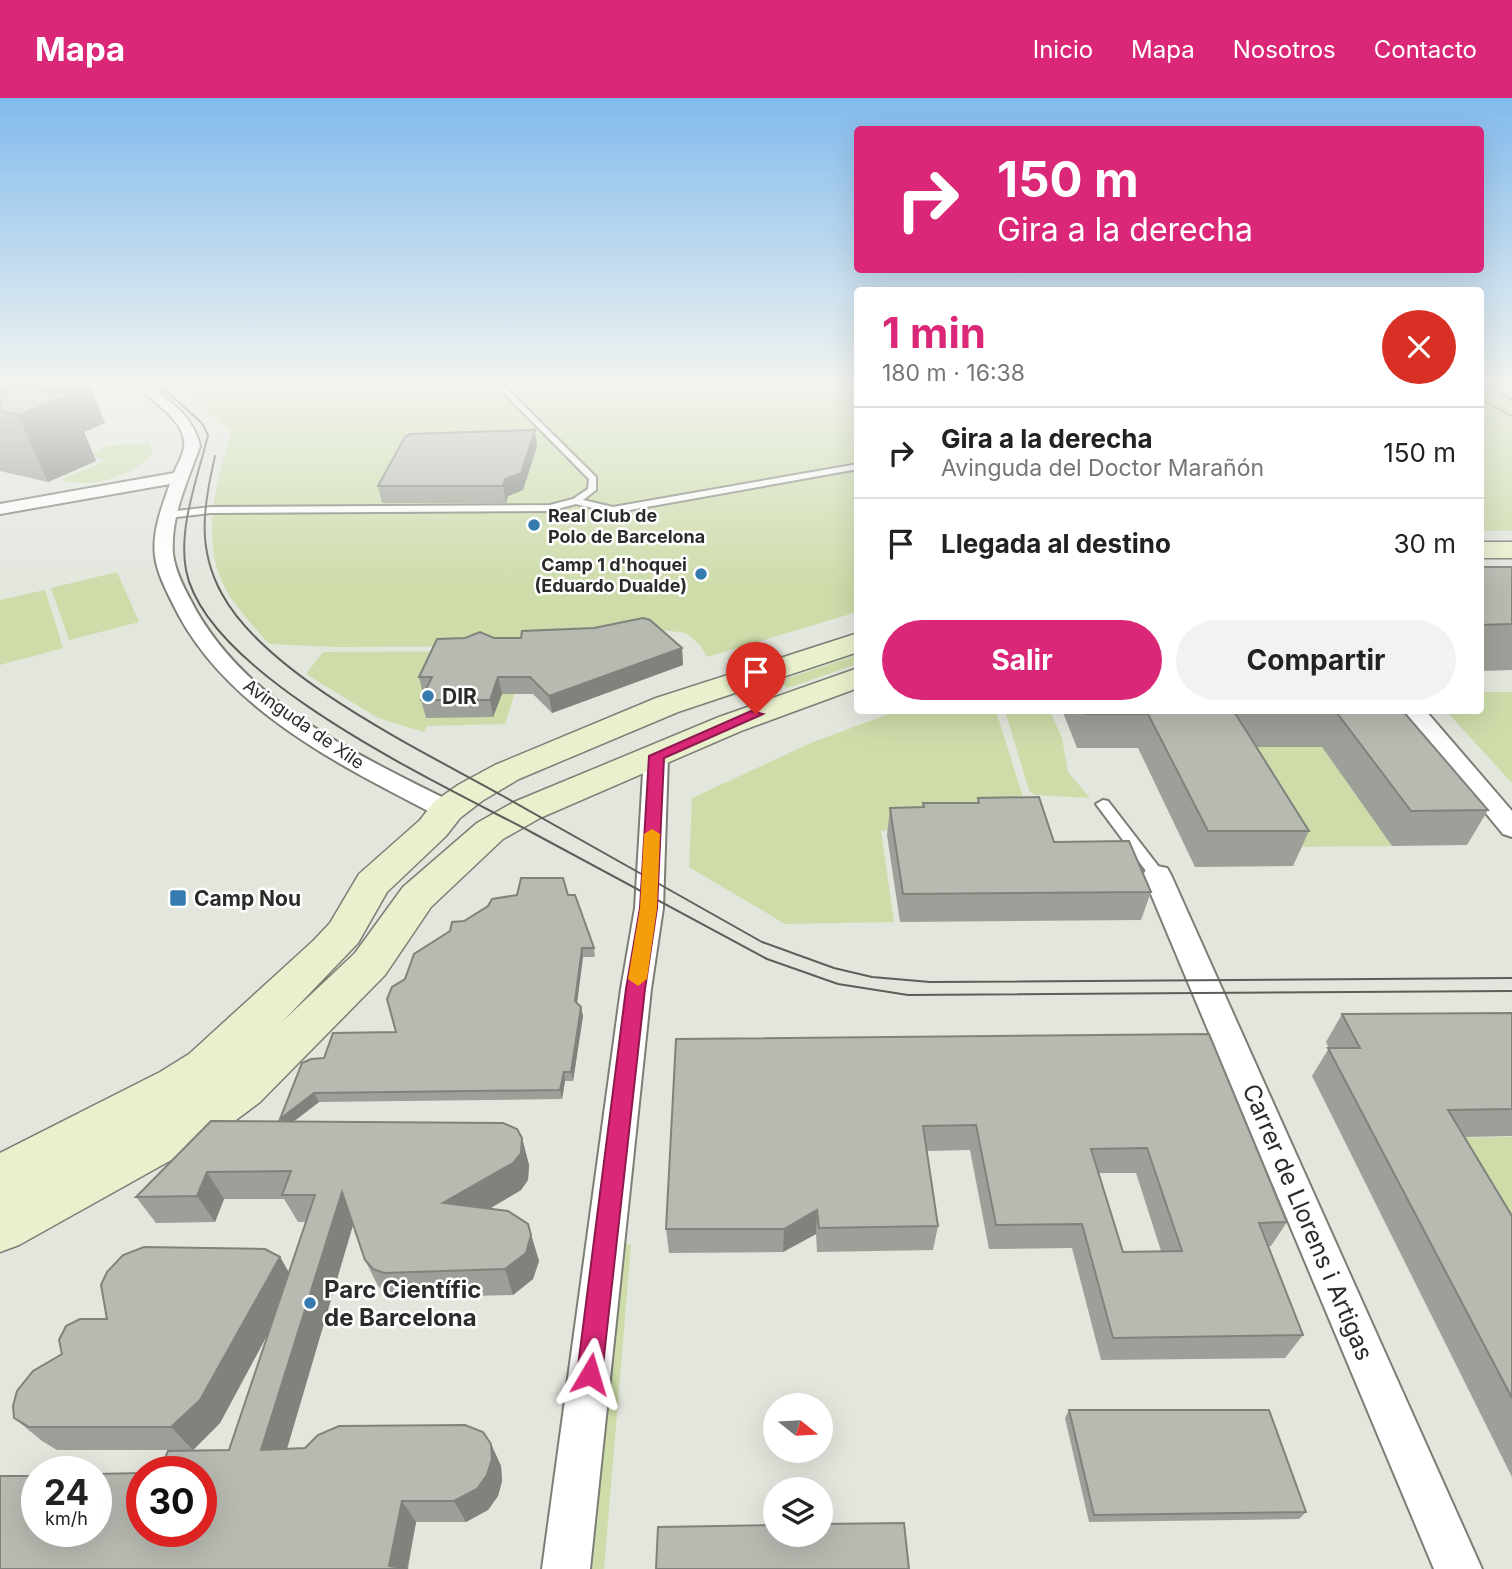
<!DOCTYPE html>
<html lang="es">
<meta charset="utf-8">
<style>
body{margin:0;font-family:Inter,sans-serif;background:#f2f2f2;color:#222;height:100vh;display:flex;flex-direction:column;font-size:26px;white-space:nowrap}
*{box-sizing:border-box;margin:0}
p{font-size:23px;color:#767676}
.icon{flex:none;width:38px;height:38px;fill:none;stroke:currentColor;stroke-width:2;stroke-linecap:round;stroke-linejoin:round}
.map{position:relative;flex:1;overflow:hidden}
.sheet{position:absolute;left:854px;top:189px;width:630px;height:427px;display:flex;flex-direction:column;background:#fff;border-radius:7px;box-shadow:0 7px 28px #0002}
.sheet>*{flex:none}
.banner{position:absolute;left:854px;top:28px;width:630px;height:147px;border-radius:7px;box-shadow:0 7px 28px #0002;background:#db2777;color:#fff;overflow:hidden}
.needle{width:46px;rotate:108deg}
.controls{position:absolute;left:763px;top:1295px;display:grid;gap:14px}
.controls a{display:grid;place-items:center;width:70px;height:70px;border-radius:50%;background:#fff;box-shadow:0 7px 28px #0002;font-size:35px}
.speed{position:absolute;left:21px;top:1358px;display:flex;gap:14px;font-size:35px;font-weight:700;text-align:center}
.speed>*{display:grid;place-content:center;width:91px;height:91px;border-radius:50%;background:#fff;box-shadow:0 7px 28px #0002;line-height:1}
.speed small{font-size:18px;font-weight:400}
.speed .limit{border:10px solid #d22;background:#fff;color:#111}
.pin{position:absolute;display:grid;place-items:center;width:60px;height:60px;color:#fff;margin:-72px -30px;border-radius:50% 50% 50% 0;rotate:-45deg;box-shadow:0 0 7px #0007}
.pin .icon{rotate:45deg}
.me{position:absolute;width:77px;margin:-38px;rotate:7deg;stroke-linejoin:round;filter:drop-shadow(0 0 5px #0008)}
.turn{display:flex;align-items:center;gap:24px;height:147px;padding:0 28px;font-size:32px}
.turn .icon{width:91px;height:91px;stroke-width:2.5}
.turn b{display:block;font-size:49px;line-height:60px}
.round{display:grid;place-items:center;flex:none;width:74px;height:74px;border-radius:37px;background:#f2f2f2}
.summary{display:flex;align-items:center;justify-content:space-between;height:119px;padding:0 28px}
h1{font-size:42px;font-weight:700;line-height:52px;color:#db2777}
.action{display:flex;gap:14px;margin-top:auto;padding:14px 28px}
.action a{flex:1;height:80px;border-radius:42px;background:#db2777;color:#fff;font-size:28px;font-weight:700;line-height:80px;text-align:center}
.action a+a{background:#f2f2f2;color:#222}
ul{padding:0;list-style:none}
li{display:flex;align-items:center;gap:21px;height:91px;padding:0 28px;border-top:2px solid #e0e0e0}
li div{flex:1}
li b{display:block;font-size:26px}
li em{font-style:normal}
header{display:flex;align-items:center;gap:42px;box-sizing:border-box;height:98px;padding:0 35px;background:#db2777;color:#fff}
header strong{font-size:33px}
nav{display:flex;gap:38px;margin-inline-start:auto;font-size:24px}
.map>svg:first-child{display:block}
.green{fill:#cddca9}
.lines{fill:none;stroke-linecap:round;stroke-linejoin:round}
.lane-casing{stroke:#7c7e76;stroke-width:4}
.street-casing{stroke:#7c7e76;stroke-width:4}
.secondary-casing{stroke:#7c7e76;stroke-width:3}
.primary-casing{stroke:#829448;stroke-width:4}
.lane{fill:#fff;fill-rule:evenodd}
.street{fill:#fff;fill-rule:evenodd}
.secondary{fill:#e8f0cd;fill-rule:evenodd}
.primary{fill:#d0e09b;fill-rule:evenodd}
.tram{stroke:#5c5e59;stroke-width:2}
.wall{fill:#9da098;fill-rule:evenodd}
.shaded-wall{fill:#80827c}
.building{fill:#b7bab1;stroke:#80827c;stroke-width:2;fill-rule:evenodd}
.route{fill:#db2777;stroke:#8e194d;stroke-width:2}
.slow{fill:#f59e0b}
.poi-dot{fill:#357bb0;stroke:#fff;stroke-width:2.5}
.labels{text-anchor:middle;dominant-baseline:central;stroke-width:5;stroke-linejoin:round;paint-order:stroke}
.far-poi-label{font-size:18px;font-weight:bold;fill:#2b2c29;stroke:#fff;text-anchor:start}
.far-street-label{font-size:18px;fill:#2b2c29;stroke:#fff}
.poi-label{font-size:21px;font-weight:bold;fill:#2b2c29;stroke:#fff;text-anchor:start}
.near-street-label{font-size:24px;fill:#2b2c29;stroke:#fff}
.near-poi-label{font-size:24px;font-weight:bold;fill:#2b2c29;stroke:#fff;text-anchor:start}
</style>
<header>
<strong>Mapa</strong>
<nav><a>Inicio</a><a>Mapa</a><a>Nosotros</a><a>Contacto</a></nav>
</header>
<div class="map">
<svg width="1512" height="1471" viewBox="0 0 1512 1471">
<rect width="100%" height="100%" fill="#e3e6dd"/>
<!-- green -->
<path class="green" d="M174,285H857V514L707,559L699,546L686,535L662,532L597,548L335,549L269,546C256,531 242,516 231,500C197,448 216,388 231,333Z
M1481,298L1512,318V433H1481Z
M150,345L152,357C128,379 92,391 61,382L107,362L89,358L105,348Z
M117,474L139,524L69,542L51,490Z
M45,492L63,550L0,567V502Z
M528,553L505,626L427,628L424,634L378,620L306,576L323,554Z
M857,557V566L788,590L779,583Z
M1481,594H1512V685L1446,613L1480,612Z
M897,613H996L1030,721L881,733L894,824L785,826L689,769L692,700L813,644Z
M1005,613H1050L1062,640L1068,674L1090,700L1034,697L1029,692Z
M1223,649H1322L1392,748L1282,749Z
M1512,1039V1202L1419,1040Z
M604,1141L631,1147L604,1471H573Z"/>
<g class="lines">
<!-- lane casing -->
<g class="lane-casing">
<path id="lane" d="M494,285H501L596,379V392L583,402L613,409L858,366V371L613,415L576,406L550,413L211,415L168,420L163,417L168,414L211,409L550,407L573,401L588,391L589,381Z
M1103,702L1108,703L1162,773L1164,777L1162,781H1152L1096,706Z"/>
</g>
<!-- street casing -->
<g class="street-casing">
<path id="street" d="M134,285H148C169,303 194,319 200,348C188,382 170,419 173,456C175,472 183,488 190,501C241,603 359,658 456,706L460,712L456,718H438C339,667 221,609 172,504C165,490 157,474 155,458C152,434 162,408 170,386L0,416V406L174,375C177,367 183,358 184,349C188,322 148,302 134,285Z
M1401,612H1425L1512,713V739L1503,736Z
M656,651L664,653L668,658L663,810L651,891L590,1471H542L621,891L635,810L644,658L648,653Z
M1157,768L1167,770L1171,777L1482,1471H1434L1143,777L1147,770Z"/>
</g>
<!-- secondary casing -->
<g class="secondary-casing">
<path id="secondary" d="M1480,444H1512V460H1480Z
M858,535V554L678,614L519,681L482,703L460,720L446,738L387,794L358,845L283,923L355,855L403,789L477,725L514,704L719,619L858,570V590L741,633L540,720L503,741L431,809L385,877L260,1004L216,1037L19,1147L0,1154V1055L160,974L189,956L313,843L330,825L359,776L420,722L434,704L458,687L495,667L656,600Z"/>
</g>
<!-- primary casing -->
<g class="primary-casing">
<path id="primary" d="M1480,285L1512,302V317L1480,300Z"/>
</g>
<!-- lane -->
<use href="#lane" class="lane"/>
<!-- street -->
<use href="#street" class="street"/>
<!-- secondary -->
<use href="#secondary" class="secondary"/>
<!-- primary -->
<use href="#primary" class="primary"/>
<!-- tram -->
<path class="tram" d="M157,285L202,325L208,337C198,379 178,429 186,472C206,578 443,687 533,735C611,777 689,819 767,861L838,886L908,897L1512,893
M215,358C204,408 196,449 222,496C267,579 421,652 503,698C589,747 676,795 762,844L834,870L872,879L930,884L1512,880"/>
</g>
<!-- wall -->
<path class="wall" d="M0,285H89L105,325L84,334L96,363L48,384L0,373Z
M537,348L523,392L508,398L506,405H382L378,388Z
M1480,469H1512V572L1480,573Z
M494,540L682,550L683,567L552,615L533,596H502L493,619L426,620L421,602L423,596L419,579Z
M1062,612H1402L1488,712L1467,747L1392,748L1322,649H1256L1309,733L1293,768L1195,769L1138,650H1077Z
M978,700L1054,744L1151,794L1141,822L900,824L887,737L890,710L922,709L923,705H977Z
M568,797L594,850L595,859H583L577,905L583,918L573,983H565L562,1001L319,1004L293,1024L522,1040L529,1067L528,1082L521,1092L489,1111L528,1126L539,1163L533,1181L513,1197L397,1200L386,1196L378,1188L365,1162L353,1127L287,1351L491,1346L501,1368L502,1383L498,1398L488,1412L466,1424H416L408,1471L142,1433L229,1352L268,1236L220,1325L193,1352H57L42,1343L14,1320L62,1256L107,1221L280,1159L289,1175L306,1124H298L284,1101H224L215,1124L156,1125L136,1099L281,1024L324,960L396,934L405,881L464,823Z
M1512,915V1038L1464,1039L1512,1118V1379L1312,978L1329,950L1326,944L1342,916Z
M1209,936L1287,1124L1271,1148H1268L1303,1237L1285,1260L1101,1262L1072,1150L989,1151L970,1052L926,1053L938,1128L933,1152L817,1154L816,1136L783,1154L669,1155L666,1131L676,941ZM1099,1075H1136L1161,1153L1123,1154Z
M1069,1312L1306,1414L1299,1421L1089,1424L1065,1320Z"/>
<!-- shaded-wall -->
<path class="shaded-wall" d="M89,285L105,325L84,334L96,363L48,384L18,317L51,304L43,286Z
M535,332L537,348L523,392L508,398L506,405L503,388L505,381Z
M682,550L683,567L552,615L549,598Z
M498,579L502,596L493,619L490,602Z
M582,850L583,859L576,912L575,903Z
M581,909L583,918L573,983L571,974Z
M564,974L565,983L562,1001L560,992Z
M314,995L319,1004L284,1031L280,1021Z
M522,1040L529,1067L528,1082L521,1092L454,1132L443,1105Z
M207,1074L224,1101L215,1124L197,1098Z
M342,1094L355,1120L280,1374L261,1352Z
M817,1112L816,1136L783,1154L784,1131Z
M531,1137L539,1163L533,1181L513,1197L505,1171Z
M280,1159L295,1185L220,1325L193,1352L171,1329Z
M491,1346L501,1368L502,1383L498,1398L488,1412L466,1424L454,1403Z
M402,1403L416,1424L407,1471L389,1468Z"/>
<!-- building -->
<path class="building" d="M16,287L69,297L18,317L0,313V293Z
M535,332L521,375L505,381L503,388H378L405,339L410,336Z
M1480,469H1512V526L1480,527Z
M643,520L650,522L682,550L549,598L530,579H498L490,602H421L432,579H419L437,541L465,540L480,534L494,540H521L522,533L594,530Z
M1084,612H1402L1488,712L1411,713L1337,615H1235L1309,733H1208L1148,616H1086Z
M1039,699L1054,744L1129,743L1151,794L903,796L890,710L924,709L923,705H979L978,700Z
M521,780H563L568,797H575L594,850H582L575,903L581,909L571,974H564L560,992L314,995L280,1021L302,965L311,961L324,960L333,935L396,934L387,901L392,889L405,881L414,856L450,833L452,824L464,823L488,808L492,801L517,797Z
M1512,915V1011L1448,1012L1512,1118V1300L1328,950H1360L1342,916Z
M1209,936L1287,1124L1259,1125L1303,1237L1113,1240L1082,1126L996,1127L976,1027L923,1028L938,1128L819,1130L817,1112L784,1131H666L676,941ZM1147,1050L1182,1153L1123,1154L1091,1051Z
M211,1023L503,1025L517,1031L522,1040L521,1055L513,1065L443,1105L508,1113L528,1126L531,1137L526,1155L505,1171L384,1175L373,1171L365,1162L342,1094L261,1352L305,1350L318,1337L339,1328L465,1327L483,1334L491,1346L492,1361L487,1377L477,1391L454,1403H402L389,1468L408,1471H0V1378H37V1433H96V1376L142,1375V1433H201V1374H159L168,1353L229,1352L315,1097H282L291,1073L207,1074L197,1098L136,1099Z
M144,1149L265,1151L280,1159L200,1302L171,1329H29L14,1320L13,1308L17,1293L33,1273L62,1256L59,1242L66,1228L80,1221H107L101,1187L107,1174L123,1157Z
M1069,1312H1269L1306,1414L1094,1417Z
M904,1425L909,1471H656L658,1429L775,1427V1437H821V1426Z"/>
<!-- sky -->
<linearGradient id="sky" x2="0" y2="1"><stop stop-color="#81baed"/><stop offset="0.58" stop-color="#f2f4f0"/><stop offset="1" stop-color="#f2f4f0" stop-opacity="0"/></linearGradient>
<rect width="1512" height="491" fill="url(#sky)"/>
<!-- route -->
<path class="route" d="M751,613L763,616L664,660L657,810L645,891L602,1276L599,1285L590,1289L581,1285L577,1276L626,891L640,810L649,658Z"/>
<!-- slow -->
<path class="slow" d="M652,731L660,736L657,810L647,881L638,888L628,881L640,810L644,736Z"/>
<!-- markers -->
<g class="poi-dot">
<circle cx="534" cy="427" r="7"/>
<circle cx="701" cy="476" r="7"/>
<circle cx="428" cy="598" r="7"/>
<rect x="169" y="791" width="18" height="18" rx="3.5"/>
<circle cx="310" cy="1205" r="7"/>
</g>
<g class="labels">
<!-- far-poi labels -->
<g class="far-poi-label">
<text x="548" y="417">Real Club de<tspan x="548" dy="21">Polo de Barcelona</tspan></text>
<text x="687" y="466" text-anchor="end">Camp 1 d'hoquei<tspan x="687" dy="21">(Eduardo Dualde)</tspan></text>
</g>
<!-- far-street labels -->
<g class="far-street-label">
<text transform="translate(304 626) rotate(35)">Avinguda de Xile</text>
</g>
<!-- poi labels -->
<g class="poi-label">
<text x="442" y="598">DIR</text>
<text x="194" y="800">Camp Nou</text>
</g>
<!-- near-street labels -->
<g class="near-street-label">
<text transform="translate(1308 1124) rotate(67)">Carrer de Llorens i Artigas</text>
</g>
<!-- near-poi labels -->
<g class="near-poi-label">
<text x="324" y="1191">Parc Científic<tspan x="324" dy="28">de Barcelona</tspan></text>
</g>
</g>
</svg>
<div class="controls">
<a><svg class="needle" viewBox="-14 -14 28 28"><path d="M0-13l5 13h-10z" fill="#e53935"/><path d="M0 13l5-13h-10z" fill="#767676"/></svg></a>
<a><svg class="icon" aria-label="layers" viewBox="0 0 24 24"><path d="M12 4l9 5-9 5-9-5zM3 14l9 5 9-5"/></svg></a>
</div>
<div class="speed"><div>24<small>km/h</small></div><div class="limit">30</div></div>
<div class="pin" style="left:756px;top:616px;background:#d93025"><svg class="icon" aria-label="arrive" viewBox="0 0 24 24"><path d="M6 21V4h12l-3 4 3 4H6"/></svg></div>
<svg class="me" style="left:590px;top:1276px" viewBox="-20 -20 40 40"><path d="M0-17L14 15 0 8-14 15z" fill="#db2777" stroke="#fff" stroke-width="4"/></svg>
<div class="banner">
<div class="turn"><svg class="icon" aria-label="right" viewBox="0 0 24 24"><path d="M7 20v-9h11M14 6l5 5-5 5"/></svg><div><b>150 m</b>Gira a la derecha</div></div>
</div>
<section class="sheet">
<div class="summary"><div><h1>1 min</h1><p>180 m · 16:38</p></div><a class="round" style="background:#d93025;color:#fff"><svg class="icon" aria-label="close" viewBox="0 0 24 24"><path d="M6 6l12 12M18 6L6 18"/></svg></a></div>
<ul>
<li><svg class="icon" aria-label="right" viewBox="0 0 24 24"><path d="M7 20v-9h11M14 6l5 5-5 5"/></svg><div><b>Gira a la derecha</b><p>Avinguda del Doctor Marañón</p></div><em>150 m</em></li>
<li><svg class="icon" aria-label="arrive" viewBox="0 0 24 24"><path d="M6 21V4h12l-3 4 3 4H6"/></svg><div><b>Llegada al destino</b></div><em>30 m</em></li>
</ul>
<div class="action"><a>Salir</a><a>Compartir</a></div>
</section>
</div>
